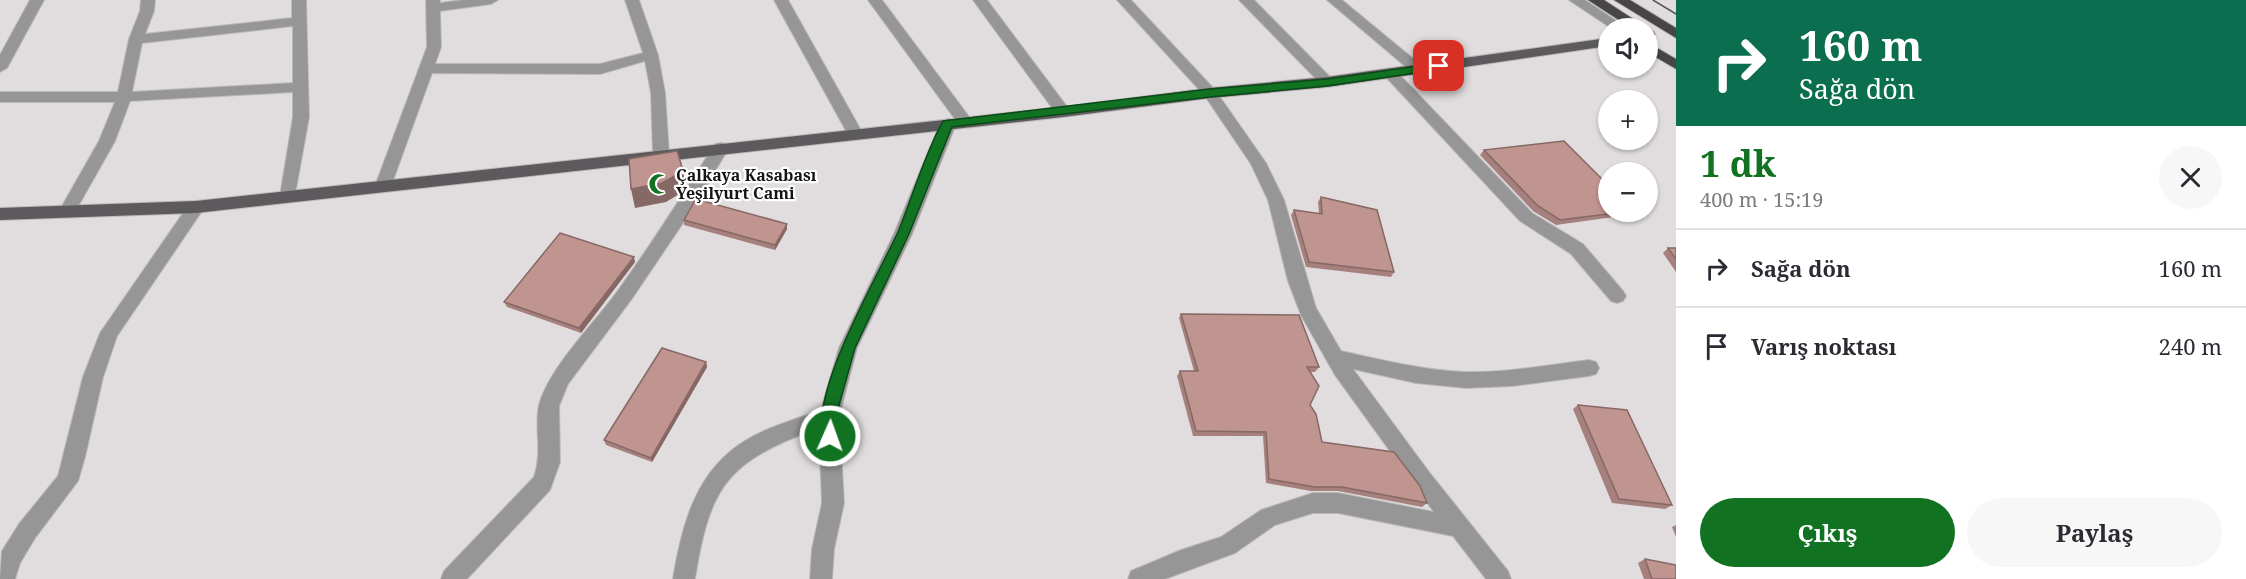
<!DOCTYPE html>
<html lang="tr">
<meta charset="utf-8">
<style>
body{margin:0;font-family:"Noto Serif",serif;background:#f7f7f7;color:#2b2b33;height:100vh;display:flex;flex-direction:column;font-size:22px;white-space:nowrap}
*{box-sizing:border-box;margin:0}
p{font-size:20px;color:#7c7c81}
.icon{flex:none;width:33px;height:33px;fill:none;stroke:currentColor;stroke-width:2;stroke-linecap:round;stroke-linejoin:round}
.map{position:relative;flex:1;overflow:hidden}
.sheet{display:flex;flex-direction:column;background:#fff;width:570px}
.sheet>*{flex:none}
.hud{background:#0b6e4f;color:#fff;overflow:hidden}
.controls{position:absolute;left:1598px;top:18px;display:grid;gap:12px}
.controls a{display:grid;place-items:center;width:60px;height:60px;border-radius:50%;background:#fff;box-shadow:0 2px 4px #0004;font-size:30px}
.pin{position:absolute;display:grid;place-items:center;width:51px;height:51px;color:#fff;margin:-26px;border-radius:12px;box-shadow:0 3px 9px #0006}
.me{position:absolute;width:66px;margin:-33px;rotate:2deg;stroke-linejoin:round;filter:drop-shadow(0 0 4px #0008)}
.turn{display:flex;align-items:center;gap:21px;height:126px;padding:0 24px;font-size:27px}
.turn .icon{width:78px;height:78px;stroke-width:2.5}
.turn b{display:block;font-size:42px;line-height:51px}
.round{display:grid;place-items:center;flex:none;width:63px;height:63px;border-radius:32px;background:#f7f7f7}
.overview{display:flex;align-items:center;justify-content:space-between;height:102px;padding:0 24px}
h1{font-size:36px;font-weight:700;line-height:45px;color:#117222}
.action{display:flex;gap:12px;margin-top:auto;padding:12px 24px}
.action a{flex:1;height:69px;border-radius:36px;background:#117222;color:#fff;font-size:24px;font-weight:700;line-height:69px;text-align:center}
.action a+a{background:#f7f7f7;color:#2b2b33}
ul{padding:0;list-style:none}
li{display:flex;align-items:center;gap:18px;height:78px;padding:0 24px;border-top:2px solid #e1e1e2}
li div{flex:1}
li b{display:block;font-size:22px}
li em{font-style:normal}
main{display:flex;flex:1;min-height:0}
.map>svg:first-child{display:block}
.lines{fill:none;stroke-linecap:round;stroke-linejoin:round}
.minor-casing{stroke:#bcb9ba;stroke-width:2}
.major-casing{stroke:#bcb9ba;stroke-width:2}
.highway-casing{stroke:#bcb9ba;stroke-width:2}
.minor{fill:#979697;fill-rule:evenodd}
.major{fill:#5c5a5c;fill-rule:evenodd}
.highway{fill:#474547;fill-rule:evenodd}
.tram{stroke:#595758;stroke-width:1.5}
.wall{fill:#a5807c}
.shaded-wall{fill:#866865}
.building{fill:#c09590;stroke:#866865;stroke-width:1.5}
.route{fill:#117222;stroke:#0b4a16;stroke-width:1.5}
.labels{text-anchor:middle;dominant-baseline:central;stroke-width:4.5;stroke-linejoin:round;paint-order:stroke}
.poi-label{font-size:16px;font-weight:bold;fill:#151415;stroke:#fff;text-anchor:start}
</style>
<main>
<div class="map">
<svg width="1676" height="579" viewBox="0 0 1676 579">
<rect width="100%" height="100%" fill="#e1ddde"/>
<g class="lines">
<!-- minor casing -->
<g class="minor-casing">
<path id="minor" d="M30,0H44L7,68L0,72V55Z
M141,0H155L154,11L145,34L292,18V0H306L309,117L294,200H282L280,196L293,117V92L130,101L115,141L72,217H60L58,213L99,141L115,102H0V92H118L129,39L140,11ZM293,26V83L132,92L142,43Z
M426,0H440V3L463,0H498L491,4L440,11L441,47L435,64H600L643,53L625,0H639L658,55L665,93L669,154L667,158H655L653,154L651,93L645,61L600,74L432,73L391,186L389,190H377L375,186L427,47Z
M774,0H788L863,134L860,138H850Z
M868,0H882L970,118L973,122L970,126H960Z
M973,0H987L1071,112L1068,116H1058Z
M1117,0H1131L1215,90L1266,163L1284,200L1316,308L1341,351C1382,360 1422,370 1464,372C1506,373 1548,365 1589,360L1596,362L1599,368L1596,374L1589,376L1512,386L1466,388L1416,383L1353,369L1429,472L1508,571L1511,579H1486L1453,536L1338,513H1313L1275,525L1235,553L1165,579H1128L1131,571L1181,550L1221,537L1261,510L1313,493H1338L1434,512L1335,375L1301,315L1288,281L1268,200L1251,164L1205,96Z
M1239,0H1254L1332,79L1334,82L1332,85H1322Z
M1327,0H1342L1422,66L1424,69L1422,72H1412Z
M1569,0H1585L1627,28H1611Z
M1390,68L1395,70L1532,213L1583,244L1623,291L1626,296L1623,301L1617,303L1611,301L1571,254L1520,221L1385,76L1383,73Z
M948,119L956,124L912,234L857,348L839,416L844,503L834,549L832,579H810L812,549L822,503L819,428C729,461 710,483 695,579H673C682,524 696,469 748,439C770,426 797,419 821,410L839,348L894,234L940,124Z
M721,143L727,144L729,148L681,226L631,300L568,384L559,406L560,462L550,490L467,579H441L444,571L534,477C543,451 534,429 539,405C549,367 596,322 619,289C653,242 684,193 715,144Z
M196,201L202,203L204,207L202,211L117,336L103,377L85,457L78,481L35,538L20,563L15,579H0L2,551L19,524L58,476L83,377L100,333L190,203Z"/>
</g>
<!-- major casing -->
<g class="major-casing">
<path id="major" d="M1647,30L1653,31L1655,34L1653,37L1647,38Z
M1608,38V46L1327,87L1210,98L1063,117L196,213L0,220V208L196,201L1063,107L1210,88L1327,77Z"/>
</g>
<!-- highway casing -->
<g class="highway-casing">
<path id="highway" d="M1588,0H1604L1647,28H1631Z
M1614,0H1630L1676,28V38Z
M1647,42L1676,59V69L1647,52Z"/>
</g>
<!-- minor -->
<use href="#minor" class="minor"/>
<!-- major -->
<use href="#major" class="major"/>
<!-- highway -->
<use href="#highway" class="highway"/>
<!-- tram -->
<path class="tram" d="M1653,0L1676,14"/>
</g>
<!-- wall -->
<path class="wall" d="M1484,150L1608,212H1638L1635,214L1556,225L1533,211L1480,155Z
M1321,197L1394,272L1391,277L1306,267L1291,215L1294,210L1319,214L1318,202Z
M684,220L787,224V229L775,250L684,225Z
M1668,248H1676V272L1663,253Z
M635,262L581,333L507,307L504,302Z
M1181,314L1319,367L1315,372H1310V405L1322,442L1427,503L1422,507L1338,491H1311L1266,483L1263,436H1193L1177,376L1180,371H1194L1179,318Z
M706,362L707,367L652,462L606,445L604,440Z
M1578,405L1672,505L1665,509L1612,503L1573,409Z
M1676,525V537L1672,527Z
M1645,559L1676,579H1644L1638,563Z"/>
<!-- shaded-wall -->
<path class="shaded-wall" d="M682,167L686,186L681,193L666,202L635,208L631,189Z
M787,224V229L775,250V245Z
M634,257L635,262L581,333L579,328Z
M706,362L707,367L652,462L651,458Z"/>
<!-- building -->
<path class="building" d="M1564,141L1604,181H1608V212H1623L1560,220L1538,206L1484,150Z
M677,151L682,167L678,174L662,183L631,189L629,159Z
M1321,197L1377,210L1394,272L1309,262L1294,210L1322,214Z
M696,199L787,224L775,245L684,220Z
M560,233L634,257L579,328L504,302Z
M1668,248H1676V259Z
M1181,314L1299,315L1319,367H1307L1319,386L1310,405L1316,414L1322,442L1394,452L1420,486L1427,503L1342,487H1315L1269,479L1266,432L1196,431L1180,371H1198Z
M662,348L706,362L651,458L604,440Z
M1578,405L1627,410L1672,505L1619,499Z
M1645,559L1676,565V579H1652Z"/>
<!-- route -->
<path class="route" d="M1439,63L1443,64V69L1327,86L1210,97L952,127L909,234L855,348L836,416L838,436L836,441L830,443L825,441C805,399 879,274 898,232C913,196 924,155 943,121L1210,89L1327,79Z"/>
<!-- icons -->
<defs>
<g id="mosque-bare" transform="scale(1.62)"><path d="M3.5-4.9A6 6 0 1 0 3.5 4.9A5 5 0 1 1 3.5-4.9Z" fill="#117222" stroke="#fff" stroke-width="2.5" paint-order="stroke"/></g>
</defs>
<g fill-rule="evenodd">
<use href="#mosque-bare" x="659" y="184"/>
</g>
<g class="labels">
<!-- poi labels -->
<g class="poi-label">
<text x="676" y="175">Çalkaya Kasabası<tspan x="676" dy="18">Yeşilyurt Cami</tspan></text>
</g>
</g>
</svg>
<div class="controls">
<a><svg class="icon" aria-label="sound" viewBox="0 0 24 24"><path d="M4 9h4l5-4v14l-5-4H4zM17 9q2 3 0 6"/></svg></a>
<a>+</a>
<a>−</a>
</div>
<div class="pin" style="left:1439px;top:66px;background:#d93025"><svg class="icon" aria-label="arrive" viewBox="0 0 24 24"><path d="M6 21V4h12l-3 4 3 4H6"/></svg></div>
<svg class="me" style="left:830px;top:436px" viewBox="-20 -20 40 40"><circle r="17" fill="#117222" stroke="#fff" stroke-width="3"/><path d="M0-11L8 9 0 5-8 9z" fill="#fff"/></svg>
</div>
<section class="sheet">
<div class="hud">
<div class="turn"><svg class="icon" aria-label="right" viewBox="0 0 24 24"><path d="M7 20v-9h11M14 6l5 5-5 5"/></svg><div><b>160 m</b>Sağa dön</div></div>
</div>
<div class="overview"><div><h1>1 dk</h1><p>400 m · 15:19</p></div><a class="round"><svg class="icon" aria-label="close" viewBox="0 0 24 24"><path d="M6 6l12 12M18 6L6 18"/></svg></a></div>
<ul>
<li><svg class="icon" aria-label="right" viewBox="0 0 24 24"><path d="M7 20v-9h11M14 6l5 5-5 5"/></svg><div><b>Sağa dön</b></div><em>160 m</em></li>
<li><svg class="icon" aria-label="arrive" viewBox="0 0 24 24"><path d="M6 21V4h12l-3 4 3 4H6"/></svg><div><b>Varış noktası</b></div><em>240 m</em></li>
</ul>
<div class="action"><a>Çıkış</a><a>Paylaş</a></div>
</section>
</main>
